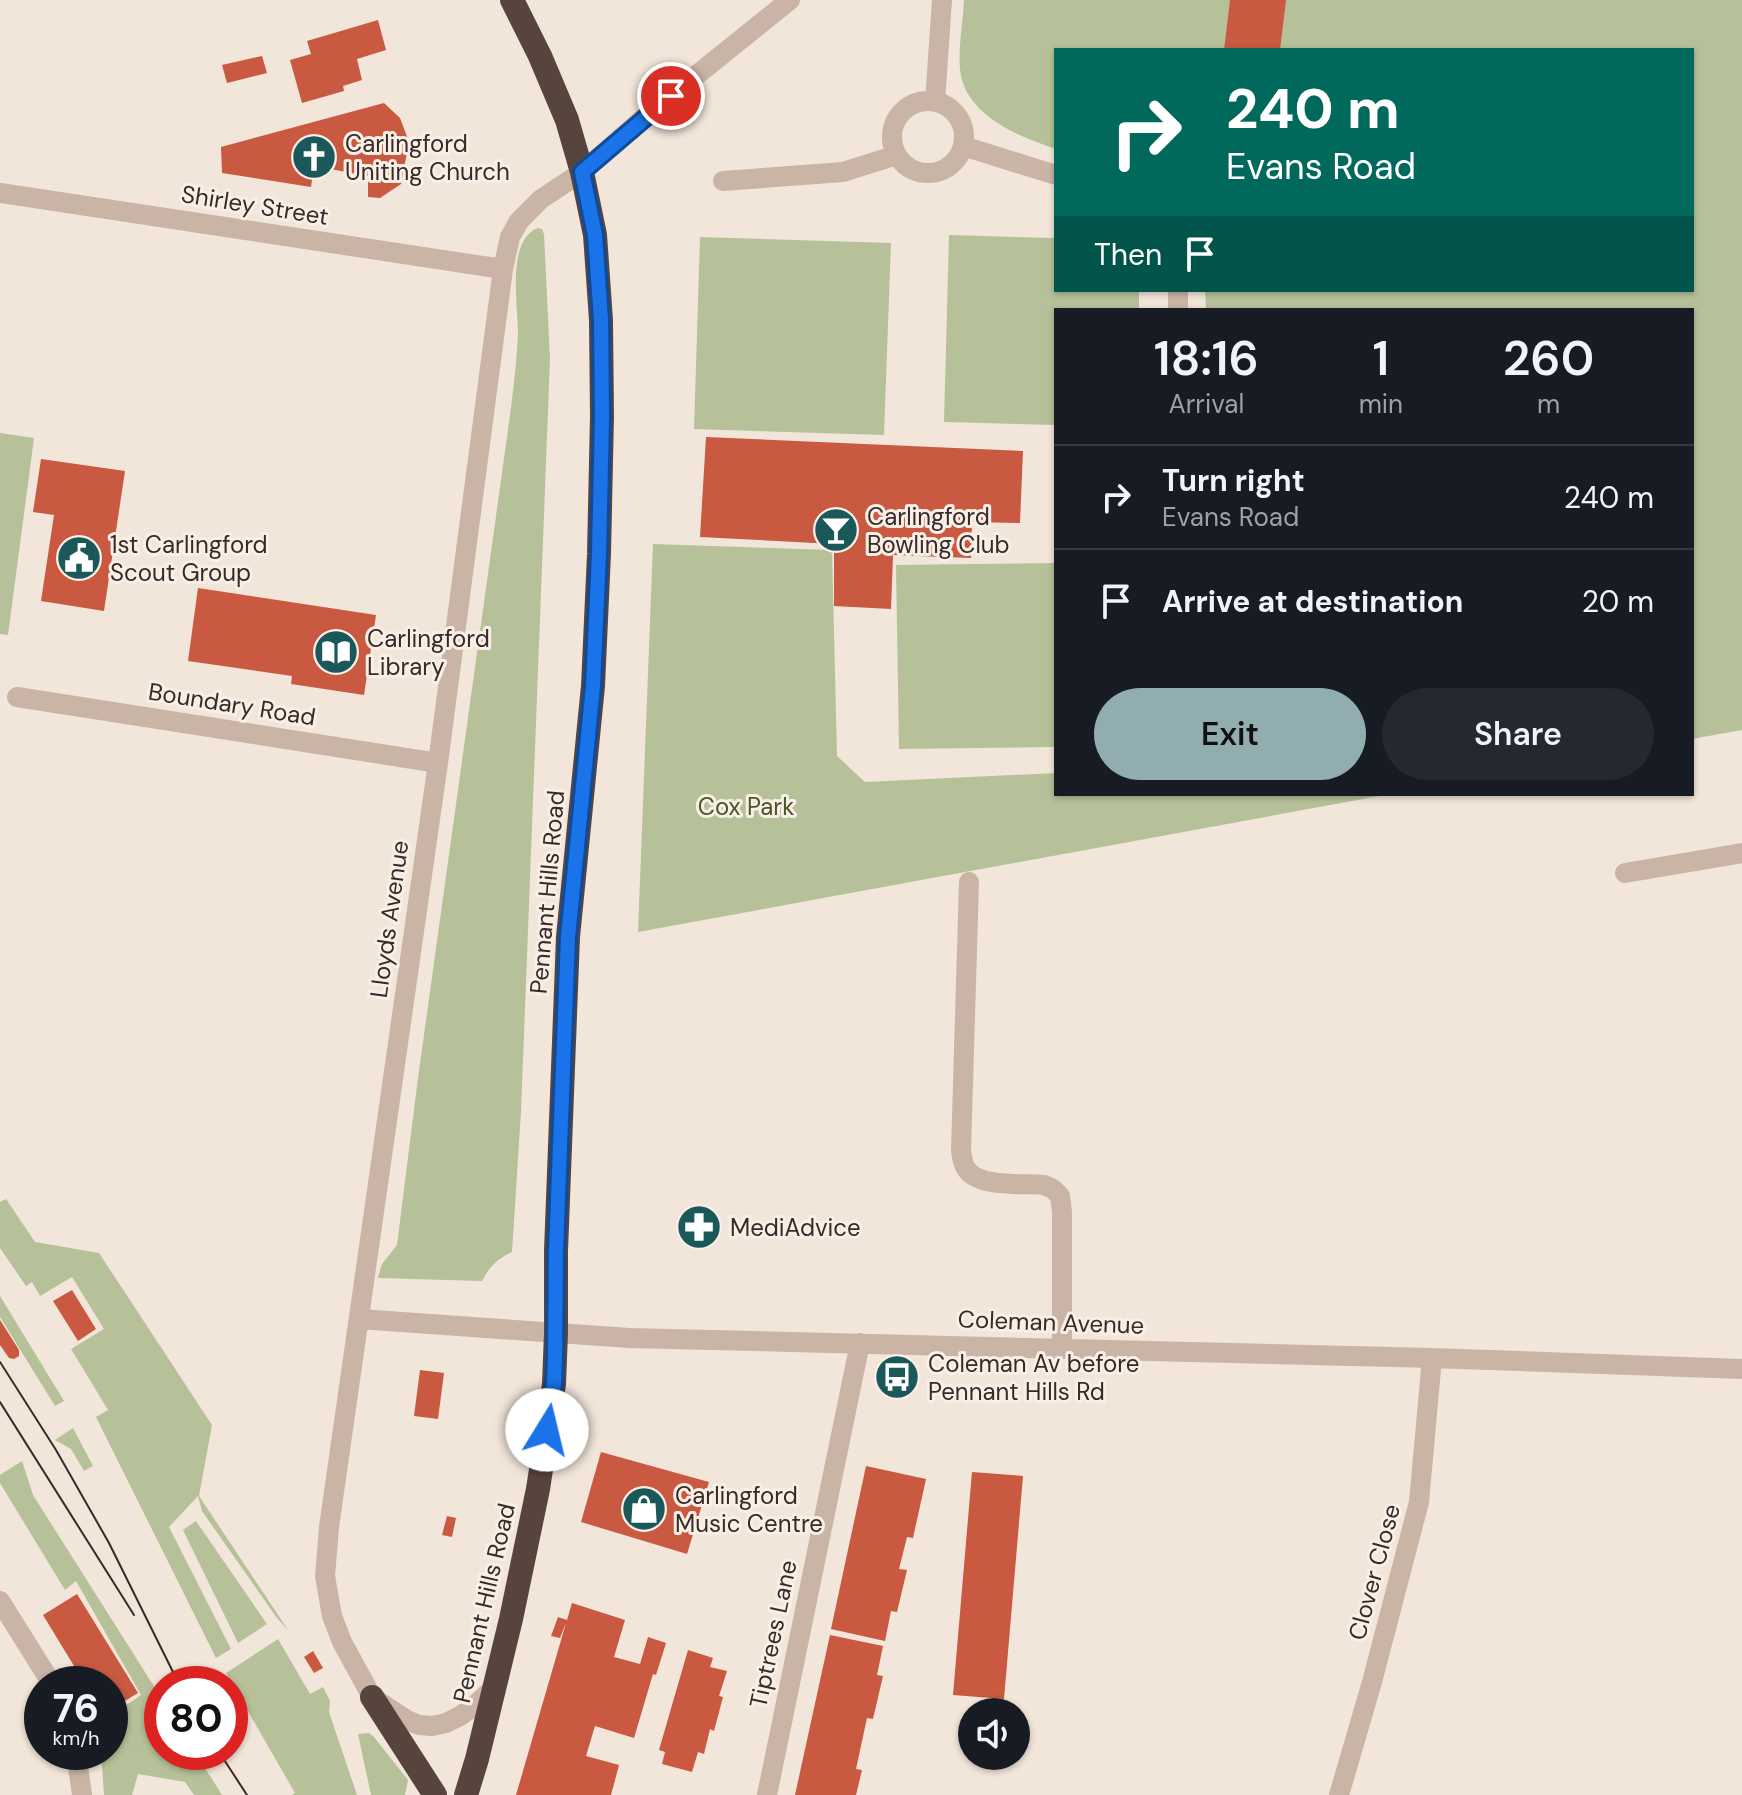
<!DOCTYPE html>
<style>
body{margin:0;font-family:"DM Sans",sans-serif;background:#242831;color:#f1f3f6;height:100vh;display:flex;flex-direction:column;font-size:30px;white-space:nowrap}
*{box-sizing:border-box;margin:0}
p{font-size:26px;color:#9ea1a6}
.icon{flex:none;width:44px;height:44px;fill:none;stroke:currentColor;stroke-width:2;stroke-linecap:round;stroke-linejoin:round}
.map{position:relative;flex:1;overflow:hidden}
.side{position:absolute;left:1054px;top:308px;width:640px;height:488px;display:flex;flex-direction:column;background:#171b24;border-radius:0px;box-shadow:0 2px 6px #0004}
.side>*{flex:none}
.top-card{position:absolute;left:1054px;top:48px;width:640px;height:244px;border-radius:0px;box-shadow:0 2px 6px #0004;background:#00695c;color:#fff;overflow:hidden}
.fabs{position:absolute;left:958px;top:1698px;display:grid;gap:16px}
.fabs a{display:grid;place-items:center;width:72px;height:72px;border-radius:50%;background:#171b24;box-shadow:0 2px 6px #0004;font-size:40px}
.speed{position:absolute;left:24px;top:1666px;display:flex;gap:16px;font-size:40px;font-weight:700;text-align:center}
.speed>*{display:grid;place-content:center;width:104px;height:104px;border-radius:50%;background:#171b24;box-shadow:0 2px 6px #0004;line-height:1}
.speed small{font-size:20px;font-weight:400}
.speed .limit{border:12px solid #d22;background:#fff;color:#111}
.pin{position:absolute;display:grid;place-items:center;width:68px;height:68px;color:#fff;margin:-34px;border:4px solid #fff;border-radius:50%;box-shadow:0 2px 8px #0007}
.me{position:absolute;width:88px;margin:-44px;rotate:9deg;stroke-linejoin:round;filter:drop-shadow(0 0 6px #0008)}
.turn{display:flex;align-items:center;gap:28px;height:168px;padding:0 40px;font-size:36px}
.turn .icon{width:104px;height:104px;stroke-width:2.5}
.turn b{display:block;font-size:56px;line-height:68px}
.then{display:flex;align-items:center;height:76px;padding:0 40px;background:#0003;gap:16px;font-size:30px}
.eta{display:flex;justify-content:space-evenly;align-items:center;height:136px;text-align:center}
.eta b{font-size:48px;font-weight:600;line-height:56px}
.button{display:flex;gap:16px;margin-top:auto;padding:16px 40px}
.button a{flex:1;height:92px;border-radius:48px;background:#91adaf;color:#111;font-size:32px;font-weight:600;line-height:92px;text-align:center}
.button a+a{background:#242831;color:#f1f3f6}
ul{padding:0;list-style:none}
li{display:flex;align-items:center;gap:24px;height:104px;padding:0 40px;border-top:2px solid #363941}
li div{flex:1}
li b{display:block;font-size:30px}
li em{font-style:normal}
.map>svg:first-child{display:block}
.green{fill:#b6c199}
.building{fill:#c95940}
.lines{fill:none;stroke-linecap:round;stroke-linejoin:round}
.minor{stroke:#cab4a5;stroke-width:20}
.highway{stroke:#57443d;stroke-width:24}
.tram{stroke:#362b27;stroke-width:2}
.route-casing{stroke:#114b97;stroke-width:20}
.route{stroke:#1a73e8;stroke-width:14}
.labels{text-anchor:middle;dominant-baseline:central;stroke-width:6;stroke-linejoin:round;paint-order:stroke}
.poi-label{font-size:24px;fill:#362b27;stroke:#faefe6;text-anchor:start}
.street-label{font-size:24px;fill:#362b27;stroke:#faefe6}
.park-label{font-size:24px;fill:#48552a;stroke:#faefe6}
</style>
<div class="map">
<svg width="1742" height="1795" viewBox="0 0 1742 1795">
<rect width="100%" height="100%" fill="#f2e5d9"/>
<!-- green -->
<path class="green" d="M964,0H1742V730L1692,739V310H1206L1205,290H1692V50H1056V149C1019,137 964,115 960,69C958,48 963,22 964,0Z
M538,228L542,229L544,234L550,359L521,1112L512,1252C496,1260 490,1266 482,1281L378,1278L382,1264L397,1245L418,1078L511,408C514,383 517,358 518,333C518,305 506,240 538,228Z
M949,235L1056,238V290H1139V310H1056V425L944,422Z
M700,237L891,243L884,435L694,429Z
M0,433L34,438L8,635L0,634Z
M653,544L832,550L837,756L865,782L1056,773V794H1390L638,932Z
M1056,563V747L899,749L896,565Z
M6,1199L35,1242L99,1253L212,1425L199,1496L288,1630L277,1618L202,1511L198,1496L169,1527L231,1649L216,1658L96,1417L108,1410L71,1349L104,1329L72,1277L40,1296L32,1282L26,1286L0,1248V1202Z
M0,1296L64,1401L55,1406L0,1317Z
M73,1428L93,1466L84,1471L71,1449L55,1440Z
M22,1461L33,1495L162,1699V1752H195L222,1795H194L185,1782L138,1774L132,1795H104L101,1752H110V1716L141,1695L76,1581L65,1590L0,1483V1475Z
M196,1521L267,1624L238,1643L183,1530Z
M278,1639L310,1694L323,1687L330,1701L329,1712L357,1795H292L295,1793L226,1673Z
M369,1733L374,1737L408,1780L405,1795H371L358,1734Z"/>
<!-- building -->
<path class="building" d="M1230,0H1286L1280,50H1224Z
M378,20L386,50L357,59L362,80L343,86L344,91L302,103L290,60L311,54L307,41Z
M262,56L267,73L227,83L222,65Z
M384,103L400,118L409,142L401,184L380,198L368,197V176L314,166L311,187L222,173L221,147Z
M706,437L1023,451L1020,523L972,522L971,558L893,555L891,609L834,606V544L700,537Z
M41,459L125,471L104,611L41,601L54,515L33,512Z
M198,588L376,615L364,695L291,684L292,676L188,661Z
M72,1290L96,1329L78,1341L53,1301Z
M0,1320L19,1350V1356L14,1359L9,1358L0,1345Z
M420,1370L444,1373L438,1419L414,1416Z
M601,1452L709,1482L687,1554L581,1522Z
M866,1466L926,1479L913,1538L907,1537L899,1569L907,1570L897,1612L891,1611L885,1641L831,1629Z
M972,1472L1023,1476L1004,1699L953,1695Z
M447,1516L456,1518L452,1537L442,1535Z
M77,1594L138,1693L110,1710V1684H85L43,1615Z
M572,1603L625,1620L614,1657L640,1664L648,1637L666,1643L656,1675L653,1674L634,1738L595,1726L586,1756L619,1765L611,1795H516L566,1623L560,1638L551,1636L558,1617L567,1620Z
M830,1635L883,1646L877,1675L883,1676L873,1719L867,1718L856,1769L862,1770L856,1795H795Z
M688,1650L713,1658L710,1667L727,1671L719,1696L723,1697L714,1731L710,1729L704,1754L698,1752L692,1772L662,1764L665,1752L659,1750Z
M313,1651L323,1668L314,1673L304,1657Z"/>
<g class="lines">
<!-- minor -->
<path class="minor" d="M892 137a36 36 0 1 1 72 0a36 36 0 1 1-72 0Z
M935,102L942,0
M963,146L1056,175
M723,181L843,172L897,155
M0,193L503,269
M1178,310V290
M17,697L438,763
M1625,873L1742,853
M969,882L961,1151C962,1158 963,1165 967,1170C981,1188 1023,1183 1044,1185L1053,1189L1060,1196L1062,1212V1348
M359,1319L629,1338L1432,1358L1742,1369
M0,1601L52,1684
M495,1687L473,1707L460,1716L446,1723L432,1726L419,1725L407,1720L372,1697L342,1642L332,1616L325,1576L329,1527L438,763L503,269L510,237L519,221L541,199L582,172L647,115L790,0
M76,1752L82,1795
M767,1795L860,1343
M1339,1795L1372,1682L1419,1502L1432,1358"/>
<!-- highway -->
<path class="highway" d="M372,1697L435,1795
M466,1795L477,1759L511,1619L538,1489L554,1384L556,1333V1251L568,937L593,686L599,554L602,416L601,320L595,235L582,172L567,120L540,56L512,0"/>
<!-- tram -->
<path class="tram" d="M0,1362L56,1450L109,1543L179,1684
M0,1402L134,1615
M219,1752L247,1795"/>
</g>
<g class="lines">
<!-- route casing -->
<g class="route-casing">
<path id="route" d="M547,1430L554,1384L555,1358L556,1251L568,937L593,686L599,554L602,416L601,320L595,235L582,172L671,96"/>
</g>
<!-- route -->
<use href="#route" class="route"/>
</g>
<!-- icons -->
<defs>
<g id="church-disc" transform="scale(2.3)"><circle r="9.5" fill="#1b5859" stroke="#faefe6"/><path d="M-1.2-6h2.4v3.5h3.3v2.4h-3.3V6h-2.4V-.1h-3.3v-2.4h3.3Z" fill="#fff"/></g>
<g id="bar-disc" transform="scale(2.3)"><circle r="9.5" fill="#1b5859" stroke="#faefe6"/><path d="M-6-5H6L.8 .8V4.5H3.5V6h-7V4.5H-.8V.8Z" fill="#fff"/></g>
<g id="civic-disc" transform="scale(2.3)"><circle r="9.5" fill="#1b5859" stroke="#faefe6"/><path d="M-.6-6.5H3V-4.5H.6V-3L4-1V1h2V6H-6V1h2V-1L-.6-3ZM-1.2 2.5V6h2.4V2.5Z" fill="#fff"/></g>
<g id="library-disc" transform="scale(2.3)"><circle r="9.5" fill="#1b5859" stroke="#faefe6"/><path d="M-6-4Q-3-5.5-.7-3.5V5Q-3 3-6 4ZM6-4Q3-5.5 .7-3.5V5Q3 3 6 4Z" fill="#fff"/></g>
<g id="pharmacy-disc" transform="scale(2.3)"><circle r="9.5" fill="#1b5859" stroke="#faefe6"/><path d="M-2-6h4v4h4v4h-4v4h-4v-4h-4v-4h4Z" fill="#fff"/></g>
<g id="bus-disc" transform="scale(2.3)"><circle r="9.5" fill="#1b5859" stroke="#faefe6"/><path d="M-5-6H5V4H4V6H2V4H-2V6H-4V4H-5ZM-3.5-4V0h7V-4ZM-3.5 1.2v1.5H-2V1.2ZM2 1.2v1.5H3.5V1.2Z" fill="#fff"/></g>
<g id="shop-disc" transform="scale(2.3)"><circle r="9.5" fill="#1b5859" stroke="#faefe6"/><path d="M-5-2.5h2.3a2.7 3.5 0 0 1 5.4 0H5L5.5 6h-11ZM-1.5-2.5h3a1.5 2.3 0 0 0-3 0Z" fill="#fff"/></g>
</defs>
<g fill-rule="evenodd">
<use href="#church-disc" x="314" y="157"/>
<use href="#bar-disc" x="836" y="530"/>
<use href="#civic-disc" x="79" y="558"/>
<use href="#library-disc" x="336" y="652"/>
<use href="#pharmacy-disc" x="699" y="1227"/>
<use href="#bus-disc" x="897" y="1377"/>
<use href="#shop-disc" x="644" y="1509"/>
</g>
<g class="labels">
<!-- poi labels -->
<g class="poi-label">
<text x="345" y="143">Carlingford<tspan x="345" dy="28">Uniting Church</tspan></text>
<text x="867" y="516">Carlingford<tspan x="867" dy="28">Bowling Club</tspan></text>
<text x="110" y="544">1st Carlingford<tspan x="110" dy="28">Scout Group</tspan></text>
<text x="367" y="638">Carlingford<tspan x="367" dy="28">Library</tspan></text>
<text x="730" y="1227">MediAdvice</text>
<text x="928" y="1363">Coleman Av before<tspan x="928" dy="28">Pennant Hills Rd</tspan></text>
<text x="675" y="1495">Carlingford<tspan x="675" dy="28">Music Centre</tspan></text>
</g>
<!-- street labels -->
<g class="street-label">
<text transform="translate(255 205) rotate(9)">Shirley Street</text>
<text transform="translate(232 704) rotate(9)">Boundary Road</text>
<text transform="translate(547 892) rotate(-85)">Pennant Hills Road</text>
<text transform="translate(389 919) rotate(-82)">Lloyds Avenue</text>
<text transform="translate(1051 1322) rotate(2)">Coleman Avenue</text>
<text transform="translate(1374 1572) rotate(-75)">Clover Close</text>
<text transform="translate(484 1603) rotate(-77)">Pennant Hills Road</text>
<text transform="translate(773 1634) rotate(-78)">Tiptrees Lane</text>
</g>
<!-- park labels -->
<g class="park-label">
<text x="746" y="806">Cox Park</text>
</g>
</g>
</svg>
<div class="fabs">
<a><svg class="icon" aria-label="sound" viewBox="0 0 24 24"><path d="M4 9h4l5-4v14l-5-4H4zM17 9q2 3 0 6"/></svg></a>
</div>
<div class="speed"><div>76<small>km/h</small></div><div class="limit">80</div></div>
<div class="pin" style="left:671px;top:96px;background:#d93025"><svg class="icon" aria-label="arrive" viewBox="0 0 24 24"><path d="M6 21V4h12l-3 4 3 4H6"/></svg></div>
<svg class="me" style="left:547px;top:1430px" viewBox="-20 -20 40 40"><circle r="19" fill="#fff"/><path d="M0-13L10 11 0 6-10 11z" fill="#1a73e8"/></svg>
<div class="top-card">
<div class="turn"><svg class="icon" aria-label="right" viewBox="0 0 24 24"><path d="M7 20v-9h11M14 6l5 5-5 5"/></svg><div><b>240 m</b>Evans Road</div></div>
<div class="then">Then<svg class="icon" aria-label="arrive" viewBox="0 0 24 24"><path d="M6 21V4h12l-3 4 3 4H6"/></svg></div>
</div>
<section class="side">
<div class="eta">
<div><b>18:16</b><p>Arrival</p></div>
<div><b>1</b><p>min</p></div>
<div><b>260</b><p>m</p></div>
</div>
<ul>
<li><svg class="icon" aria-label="right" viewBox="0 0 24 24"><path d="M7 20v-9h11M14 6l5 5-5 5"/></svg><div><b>Turn right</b><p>Evans Road</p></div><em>240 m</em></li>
<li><svg class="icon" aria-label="arrive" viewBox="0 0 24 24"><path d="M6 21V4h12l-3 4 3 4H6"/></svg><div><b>Arrive at destination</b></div><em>20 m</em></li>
</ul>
<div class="button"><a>Exit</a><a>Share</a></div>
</section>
</div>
